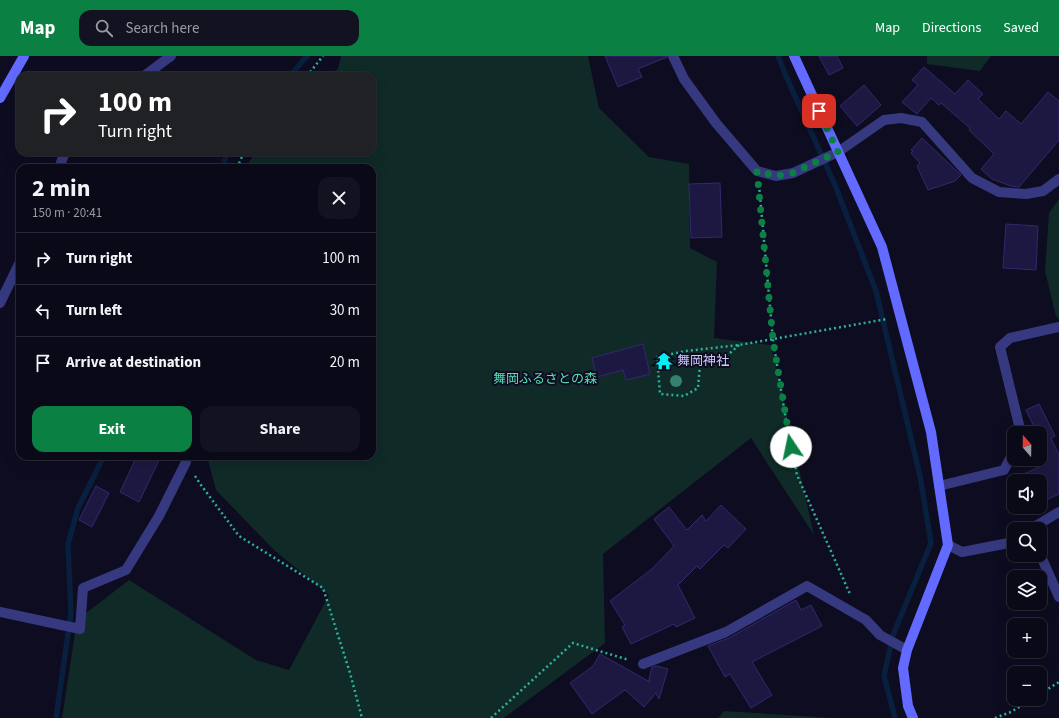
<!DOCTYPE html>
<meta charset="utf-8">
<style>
body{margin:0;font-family:"Source Sans 3","Noto Sans JP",sans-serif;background:#131221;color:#f1f3f6;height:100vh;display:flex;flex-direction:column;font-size:15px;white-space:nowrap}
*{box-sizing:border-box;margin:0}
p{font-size:13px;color:#999aa2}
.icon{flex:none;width:22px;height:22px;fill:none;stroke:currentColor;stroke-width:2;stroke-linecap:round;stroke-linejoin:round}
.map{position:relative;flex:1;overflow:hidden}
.drawer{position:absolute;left:16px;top:108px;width:360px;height:296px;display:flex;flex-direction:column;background:#0a0918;border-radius:12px;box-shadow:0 4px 16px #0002,0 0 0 1px #2a2a37}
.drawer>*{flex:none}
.guide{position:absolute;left:16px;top:16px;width:360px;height:84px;border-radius:12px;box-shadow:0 4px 16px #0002,0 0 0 1px #2a2a37;background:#202124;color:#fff;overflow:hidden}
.needle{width:26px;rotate:340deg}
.fabs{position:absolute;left:1007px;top:370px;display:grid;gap:8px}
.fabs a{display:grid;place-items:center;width:40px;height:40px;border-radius:8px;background:#0a0918;box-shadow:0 4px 16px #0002,0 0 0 1px #2a2a37;font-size:20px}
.pin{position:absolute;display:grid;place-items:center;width:34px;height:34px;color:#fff;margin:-17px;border-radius:8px;box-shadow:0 2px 6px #0006}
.me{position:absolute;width:44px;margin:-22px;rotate:349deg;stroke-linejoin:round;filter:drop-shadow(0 0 3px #0008)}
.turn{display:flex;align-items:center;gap:14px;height:84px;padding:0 16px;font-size:18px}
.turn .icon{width:52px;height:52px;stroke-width:2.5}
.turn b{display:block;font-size:28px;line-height:34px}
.round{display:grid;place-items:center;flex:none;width:42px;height:42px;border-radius:12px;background:#131221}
.headline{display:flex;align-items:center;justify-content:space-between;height:68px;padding:0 16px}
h1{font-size:24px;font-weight:700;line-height:30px}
.action{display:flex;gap:8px;margin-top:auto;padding:8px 16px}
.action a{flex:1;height:46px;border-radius:12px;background:#0b8043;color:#fff;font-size:16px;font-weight:700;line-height:46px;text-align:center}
.action a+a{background:#131221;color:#f1f3f6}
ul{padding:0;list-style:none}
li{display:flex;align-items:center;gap:12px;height:52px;padding:0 16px;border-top:1px solid #2a2a37}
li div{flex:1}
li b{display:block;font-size:15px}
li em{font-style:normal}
header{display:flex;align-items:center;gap:24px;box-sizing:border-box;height:56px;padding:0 20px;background:#0b8043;color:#fff}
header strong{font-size:19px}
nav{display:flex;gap:22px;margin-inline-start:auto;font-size:14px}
.search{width:280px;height:36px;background:#131221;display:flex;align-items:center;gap:10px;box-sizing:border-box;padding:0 14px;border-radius:12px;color:#999aa2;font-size:15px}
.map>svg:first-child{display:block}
.green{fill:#0f2a27}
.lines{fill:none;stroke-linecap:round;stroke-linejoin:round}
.stream{stroke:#081f3d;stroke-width:5.5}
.building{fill:#1d1841;stroke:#32296e}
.path{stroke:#2bb3a0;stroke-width:2.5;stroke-dasharray:2 3;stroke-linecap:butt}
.lane{stroke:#363980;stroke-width:10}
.street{stroke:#363980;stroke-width:10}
.secondary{stroke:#626aff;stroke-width:10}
.tree{fill:#358171}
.route{stroke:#0b8043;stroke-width:7;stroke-dasharray:0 12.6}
.labels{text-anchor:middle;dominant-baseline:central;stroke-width:4;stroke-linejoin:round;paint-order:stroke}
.poi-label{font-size:13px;fill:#cdcbff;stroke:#0e0c20;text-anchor:start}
.park-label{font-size:13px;fill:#55e1b3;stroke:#0e0c20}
</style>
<header>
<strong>Map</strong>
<div class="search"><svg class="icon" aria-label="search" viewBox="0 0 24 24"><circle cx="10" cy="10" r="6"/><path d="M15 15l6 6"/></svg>Search here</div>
<nav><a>Map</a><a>Directions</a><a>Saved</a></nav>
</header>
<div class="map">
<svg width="1059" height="662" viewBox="0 0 1059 662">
<rect width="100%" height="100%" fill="#0e0c20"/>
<!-- green -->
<path class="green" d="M341,0H588L599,52L649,101L689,108L690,192L717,206L714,282L771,289L814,479L751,382L603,498L605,587L504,662H62L77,564L129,524L256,604L289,614L329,539L274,494L216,434L207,400H372V112H245L256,96H372V20H326L338,13Z
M927,0H991L980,15L927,8Z
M1059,143V263L1056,260L1045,215L1049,157Z
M724,655L833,662H718Z"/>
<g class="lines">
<!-- stream -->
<path class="stream" d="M778,0L786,20L835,129L876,235L920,420L931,487L893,579L884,620L895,662
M290,20L307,0
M223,112L227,96
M56,662L71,557L68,488L78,452L104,400"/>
</g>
<!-- building -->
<path class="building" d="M605,0H667V1L638,13L642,21L618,31Z
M819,0H837L843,12L829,19Z
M924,11L955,38L968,24L983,38L978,43L999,63L1006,55L1021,68L1048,36L1059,45V84L1019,131L1011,130L992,123L981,113L994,98L969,74L970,72L941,47L939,49L931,42L917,58L902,46L918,29L912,24Z
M864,29L881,49L857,70L840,50Z
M922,82L961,119L955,125L928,134L917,110L920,107L911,97L913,95L911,94Z
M720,127L722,181L691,182L689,128Z
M1006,168L1038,170L1036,214L1003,212Z
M643,288L650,318L626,324L623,314L597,321L592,302Z
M1039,348L1055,380L1051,382L1059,399V438L1040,447V425H1009L1041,410L1040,377H1037L1026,354Z
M137,400H161L139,446L120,436Z
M96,430L109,437L92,471L79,464Z
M721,449L746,473L728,492L724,489L700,513L697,510L678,529L695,562L676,571L674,568L631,588L622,571L625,569L610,545L652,513L674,490L654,463L669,451L687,474L702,459L706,465Z
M796,544L801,554L811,549L822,570L752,606L772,639L751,652L730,618L725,621L708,590L729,582Z
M600,598L650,626L649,623L652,611L657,610L668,613L659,643L656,637L644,651L625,634L592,658L570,627L593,610Z"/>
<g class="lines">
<!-- path -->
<path class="path" d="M307,20L323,0
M237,112L244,96
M759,129L773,284L788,377L797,419L850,538
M739,289L729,298L700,308L698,332L684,340L660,338L657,301L686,295L739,289L887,263
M195,420L201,429L239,480L323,532L350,617L362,662
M1040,638L1059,626
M491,662L573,587L629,604
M995,662L1011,656L1032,643"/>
<!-- lane -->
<path class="lane" d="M673,0L684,23L716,67L757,115L776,120L793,117L838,96
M1034,473V471L1059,456"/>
<!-- street -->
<path class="street" d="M144,20L171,0
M838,96L884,64L901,62L922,66L972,122L999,136L1026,138L1043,135L1059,123
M59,112L65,96
M0,247L20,206
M1021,377L1000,291L1010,282L1059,271
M939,430L1004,414L1014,395
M948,489L962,496L1014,486
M1040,498L1059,541
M0,556L80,573L83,532L126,514L159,460L186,406
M643,608L726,576L807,530L866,564L880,579L907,594"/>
<!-- secondary -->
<path class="secondary" d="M794,0L882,191L931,376L948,489L907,594L903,612L908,650L913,662
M0,42L24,0"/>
</g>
<!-- trees -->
<circle class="tree" cx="676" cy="325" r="6"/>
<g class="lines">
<!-- route -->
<path class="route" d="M791,391L773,284L757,115L776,120L792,117L838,96L819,55"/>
</g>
<!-- icons -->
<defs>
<g id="temple-bare" transform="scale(1.38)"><path d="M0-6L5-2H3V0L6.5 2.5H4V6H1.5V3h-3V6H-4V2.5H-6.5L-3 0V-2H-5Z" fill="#00f0f6" stroke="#0e0c20" stroke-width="2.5" paint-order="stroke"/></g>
</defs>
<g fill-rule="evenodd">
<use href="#temple-bare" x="664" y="305"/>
</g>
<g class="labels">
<!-- poi labels -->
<g class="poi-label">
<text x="677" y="305">舞岡神社</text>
</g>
<!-- park labels -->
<g class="park-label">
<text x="545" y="323">舞岡ふるさとの森</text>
</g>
</g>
</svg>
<div class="fabs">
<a><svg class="needle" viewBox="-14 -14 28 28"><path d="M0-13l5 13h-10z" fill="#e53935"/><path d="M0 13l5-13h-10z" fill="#999aa2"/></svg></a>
<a><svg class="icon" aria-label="sound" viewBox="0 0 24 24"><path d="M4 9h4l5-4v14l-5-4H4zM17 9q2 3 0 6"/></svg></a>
<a><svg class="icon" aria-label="search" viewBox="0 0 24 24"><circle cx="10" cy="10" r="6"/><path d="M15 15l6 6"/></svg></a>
<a><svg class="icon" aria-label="layers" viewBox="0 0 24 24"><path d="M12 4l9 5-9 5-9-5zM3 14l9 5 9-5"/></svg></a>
<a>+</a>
<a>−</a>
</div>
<div class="pin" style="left:819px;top:55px;background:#d93025"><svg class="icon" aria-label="arrive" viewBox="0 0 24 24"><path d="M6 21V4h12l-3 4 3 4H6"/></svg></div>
<svg class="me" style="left:791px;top:391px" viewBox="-20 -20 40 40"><circle r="19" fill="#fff"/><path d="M0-13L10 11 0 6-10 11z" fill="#0b8043"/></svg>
<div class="guide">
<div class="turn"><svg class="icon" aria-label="right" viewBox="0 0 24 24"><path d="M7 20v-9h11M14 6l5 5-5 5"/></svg><div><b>100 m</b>Turn right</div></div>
</div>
<section class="drawer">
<div class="headline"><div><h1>2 min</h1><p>150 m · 20:41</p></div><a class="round"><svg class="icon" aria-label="close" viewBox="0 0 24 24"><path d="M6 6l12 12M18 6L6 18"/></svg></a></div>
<ul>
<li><svg class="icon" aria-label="right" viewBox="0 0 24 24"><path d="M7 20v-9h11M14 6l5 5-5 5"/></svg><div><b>Turn right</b></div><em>100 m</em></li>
<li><svg class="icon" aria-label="left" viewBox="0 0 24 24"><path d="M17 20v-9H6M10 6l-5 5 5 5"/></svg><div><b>Turn left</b></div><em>30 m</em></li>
<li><svg class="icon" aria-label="arrive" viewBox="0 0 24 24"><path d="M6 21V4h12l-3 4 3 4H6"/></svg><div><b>Arrive at destination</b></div><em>20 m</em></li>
</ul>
<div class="action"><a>Exit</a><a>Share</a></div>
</section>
</div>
